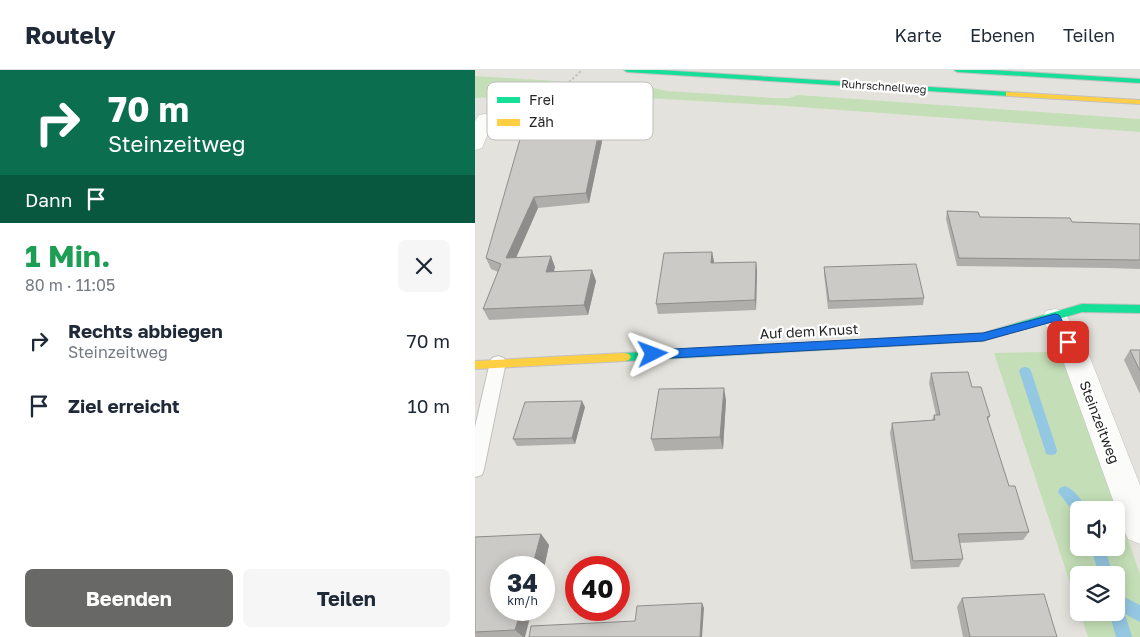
<!DOCTYPE html>
<html lang="de">
<meta charset="utf-8">
<style>
body{margin:0;font-family:"Golos Text",sans-serif;background:#f6f6f7;color:#1f2937;height:100vh;display:flex;flex-direction:column;font-size:19px;white-space:nowrap}
*{box-sizing:border-box;margin:0}
p{font-size:16px;color:#747a83}
.icon{flex:none;width:28px;height:28px;fill:none;stroke:currentColor;stroke-width:2;stroke-linecap:round;stroke-linejoin:round}
.map{position:relative;flex:1;overflow:hidden}
.details{display:flex;flex-direction:column;background:#fff;width:475px}
.details>*{flex:none}
.hud{background:#0b6e4f;color:#fff;overflow:hidden}
.fabs{position:absolute;left:595px;top:431px;display:grid;gap:10px}
.fabs a{display:grid;place-items:center;width:55px;height:55px;border-radius:8px;background:#fff;box-shadow:0 2px 12px #0003;font-size:25px}
.speed{position:absolute;left:15px;top:486px;display:flex;gap:10px;font-size:25px;font-weight:700;text-align:center}
.speed>*{display:grid;place-content:center;width:65px;height:65px;border-radius:50%;background:#fff;box-shadow:0 2px 12px #0003;line-height:1}
.speed small{font-size:12px;font-weight:400}
.speed .limit{border:8px solid #d22;background:#fff;color:#111}
.pin{position:absolute;display:grid;place-items:center;width:42px;height:42px;color:#fff;margin:-21px;border-radius:10px;box-shadow:0 2px 8px #0006}
.me{position:absolute;width:55px;margin:-28px;rotate:87deg;stroke-linejoin:round;filter:drop-shadow(0 0 4px #0008)}
.turn{display:flex;align-items:center;gap:18px;height:105px;padding:0 25px;font-size:22px}
.turn .icon{width:65px;height:65px;stroke-width:2.5}
.turn b{display:block;font-size:35px;line-height:42px}
.then{display:flex;align-items:center;height:48px;padding:0 25px;background:#0003;gap:10px;font-size:19px}
.round{display:grid;place-items:center;flex:none;width:52px;height:52px;border-radius:8px;background:#f6f6f7}
.head{display:flex;align-items:center;justify-content:space-between;height:85px;padding:0 25px}
h1{font-size:30px;font-weight:700;line-height:38px;color:#1e9e55}
.cta{display:flex;gap:10px;margin-top:auto;padding:10px 25px}
.cta a{flex:1;height:58px;border-radius:8px;background:#686866;color:#fff;font-size:20px;font-weight:700;line-height:58px;text-align:center}
.cta a+a{background:#f6f6f7;color:#1f2937}
ul{padding:0;list-style:none}
li{display:flex;align-items:center;gap:15px;height:65px;padding:0 25px}
li div{flex:1}
li b{display:block;font-size:19px}
li em{font-style:normal}
header{display:flex;align-items:center;gap:30px;box-sizing:border-box;height:70px;padding:0 25px;background:#fff;border-bottom:1px solid #e0e1e3}
header strong{font-size:24px}
nav{display:flex;gap:28px;margin-inline-start:auto;font-size:18px}
main{display:flex;flex:1;min-height:0}
.map>svg:first-child{display:block}
.green{fill:#c4dfb7;fill-rule:evenodd}
.lines{fill:none;stroke-linecap:round;stroke-linejoin:round}
.stream{fill:#94c7e2;fill-rule:evenodd}
.lane-casing{stroke:#c2c1c1;stroke-width:2}
.street-casing{stroke:#c2c1c1;stroke-width:1}
.fast-casing{stroke:#c2c1c1;stroke-width:2}
.slow-casing{stroke:#c2c1c1;stroke-width:2}
.path{stroke:#c2c1c1;stroke-width:2;stroke-dasharray:2.5 2;stroke-linecap:butt}
.lane{fill:#fbfbfa;fill-rule:evenodd}
.street{fill:#fbfbfa;fill-rule:evenodd}
.fast{fill:#16e098;fill-rule:evenodd}
.slow{fill:#ffcf43;fill-rule:evenodd}
.wall{fill:#afaeaa}
.shaded-wall{fill:#8e8d8b}
.building{fill:#cbcac6;stroke:#8e8d8b}
.route{fill:#1a73e8;stroke:#114b97}
.labels{text-anchor:middle;dominant-baseline:central;stroke-width:4.5;stroke-linejoin:round;paint-order:stroke}
.far-street-label{font-size:11px;fill:#262626;stroke:#fff}
.street-label{font-size:14px;fill:#262626;stroke:#fff}
.key{fill:#fff;stroke:#bebebe;stroke-width:1}
.key-label{font-size:14px;fill:#262626}
</style>
<header>
<strong>Routely</strong>
<nav><a>Karte</a><a>Ebenen</a><a>Teilen</a></nav>
</header>
<main>
<section class="details">
<div class="hud">
<div class="turn"><svg class="icon" aria-label="right" viewBox="0 0 24 24"><path d="M7 20v-9h11M14 6l5 5-5 5"/></svg><div><b>70 m</b>Steinzeitweg</div></div>
<div class="then">Dann<svg class="icon" aria-label="arrive" viewBox="0 0 24 24"><path d="M6 21V4h12l-3 4 3 4H6"/></svg></div>
</div>
<div class="head"><div><h1>1 Min.</h1><p>80 m · 11:05</p></div><a class="round"><svg class="icon" aria-label="close" viewBox="0 0 24 24"><path d="M6 6l12 12M18 6L6 18"/></svg></a></div>
<ul>
<li><svg class="icon" aria-label="right" viewBox="0 0 24 24"><path d="M7 20v-9h11M14 6l5 5-5 5"/></svg><div><b>Rechts abbiegen</b><p>Steinzeitweg</p></div><em>70 m</em></li>
<li><svg class="icon" aria-label="arrive" viewBox="0 0 24 24"><path d="M6 21V4h12l-3 4 3 4H6"/></svg><div><b>Ziel erreicht</b></div><em>10 m</em></li>
</ul>
<div class="cta"><a>Beenden</a><a>Teilen</a></div>
</section>
<div class="map">
<svg width="665" height="567" viewBox="0 0 665 567">
<rect width="100%" height="100%" fill="#e4e2dc"/>
<!-- green -->
<path class="green" d="M0,6L174,17L192,21L299,28H314L323,25L665,49V62L311,36L86,23L0,28Z
M570,282L583,285L591,292L665,504V567H613L605,543L641,542V505H604V540L519,283ZM604,440H641V478H604Z"/>
<g class="lines">
<!-- stream -->
<path class="stream" d="M550,297L554,298L556,301L582,380L581,384L576,385L571,384L570,380L544,301L546,298Z
M590,416C599,419 608,431 612,440H604V446L600,444L583,422L585,418Z
M616,478H630L638,505H624Z
M641,523L665,535V552L650,544L657,567H641L634,542H641Z"/>
<!-- lane casing -->
<g class="lane-casing">
<path id="lane" d="M23,286L29,288L31,292L9,399L7,405L0,407V357L15,292L17,288Z"/>
</g>
<!-- street casing -->
<g class="street-casing">
<path id="street" d="M10,44L16,45L19,49L7,78L0,80V51L4,45Z
M580,239L589,241L614,285L665,415V474L653,469L648,458L586,285L567,248L571,241Z"/>
</g>
<!-- fast casing -->
<g class="fast-casing">
<path id="fast" d="M149,0H184L534,22L538,24L534,26L152,2Z
M479,0H516L665,9V13L482,2Z
M607,234L665,235V243L607,242L508,271L150,291L146,290L144,287L146,284L150,283L508,263Z"/>
</g>
<!-- slow casing -->
<g class="slow-casing">
<path id="slow" d="M531,22L665,30V34L534,26H531Z
M150,283L154,284L156,287L154,290L150,291L0,299V291Z"/>
</g>
<!-- path -->
<path class="path" d="M15,21L89,17L107,0"/>
<!-- lane -->
<use href="#lane" class="lane"/>
<!-- street -->
<use href="#street" class="street"/>
<!-- fast -->
<use href="#fast" class="fast"/>
<!-- slow -->
<use href="#slow" class="slow"/>
</g>
<!-- wall -->
<path class="wall" d="M110,31L107,53L126,52L129,62L114,133L63,138L41,188L80,197L79,202L121,211L113,245L14,250L8,239L23,202L16,199L11,188Z
M472,141L505,147L597,152L665,154V199L634,198L482,196L471,149Z
M237,182L238,193L281,192L282,201L281,240L183,244L181,234Z
M349,197L449,228L448,235L353,239L349,204Z
M655,280H665V324L649,290Z
M456,303L497,317L515,346L513,350L534,416L554,462L548,470L484,473L488,489L484,497L436,499L415,363L417,353L457,350L459,345H461L454,313Z
M251,330L248,379L180,381L176,369Z
M110,337L100,374L42,376L38,369Z
M66,464L74,475L69,498H26L50,567H0V467Z
M487,528L582,567H488L482,537Z"/>
<!-- shaded-wall -->
<path class="shaded-wall" d="M107,21L110,31L105,63L102,53Z
M126,52L129,62L114,133L111,123Z
M59,127L63,138L36,199L31,188Z
M237,182L239,191L237,203L236,193Z
M76,186L80,197L75,213L71,202Z
M281,192L282,201L281,240L280,230Z
M117,200L121,211L113,245L109,235Z
M249,318L251,330L248,379L245,367Z
M107,331L110,337L100,374L97,368Z
M66,464L74,475L69,498H57Z
M227,533L229,538L227,567H225Z
M46,540H57L50,567H48L40,560Z"/>
<!-- building -->
<path class="building" d="M107,21L102,53L126,52L111,123L59,127L31,188L76,186L71,202L117,200L109,235L8,239L26,194L11,188L58,24Z
M472,141L503,142L505,147L595,148L597,152L665,154V190L484,188Z
M237,182L236,193L281,192L280,230L181,234L189,183Z
M441,194L449,228L354,231L349,197Z
M655,280H665V301Z
M493,302L497,317H506L515,346L512,347L534,416H540L554,462L483,464L488,489L438,491L417,353L460,350L459,345H465L456,303Z
M249,318L245,367L176,369L184,319Z
M107,331L97,368L38,369L50,332Z
M66,464L57,498H26V540H46L40,560L0,562V467Z
M569,524L582,567H495L487,528Z
M227,533L225,567H54L56,556L160,551L162,536Z"/>
<!-- route -->
<path class="route" d="M580,244L584,245L599,272L597,275H589L577,252L508,271L178,289L172,284L178,280L508,263Z"/>
<g class="labels">
<!-- far-street labels -->
<g class="far-street-label">
<text transform="translate(409 16) rotate(4)">Ruhrschnellweg</text>
</g>
<!-- street labels -->
<g class="street-label">
<text transform="translate(334 261) rotate(-3)">Auf dem Knust</text>
<text transform="translate(625 352) rotate(69)">Steinzeitweg</text>
</g>
</g>
<!-- legend -->
<rect x="12" y="12" width="166" height="58" rx="8" class="key"/>
<rect x="22" y="27" width="23" height="6" fill="#16e098"/>
<rect x="22" y="49" width="23" height="7" fill="#ffcf43"/>
<g class="key-label">
<text x="54" y="35">Frei</text>
<text x="54" y="57">Zäh</text>
</g>
</svg>
<div class="fabs">
<a><svg class="icon" aria-label="sound" viewBox="0 0 24 24"><path d="M4 9h4l5-4v14l-5-4H4zM17 9q2 3 0 6"/></svg></a>
<a><svg class="icon" aria-label="layers" viewBox="0 0 24 24"><path d="M12 4l9 5-9 5-9-5zM3 14l9 5 9-5"/></svg></a>
</div>
<div class="speed"><div>34<small>km/h</small></div><div class="limit">40</div></div>
<div class="pin" style="left:593px;top:272px;background:#d93025"><svg class="icon" aria-label="arrive" viewBox="0 0 24 24"><path d="M6 21V4h12l-3 4 3 4H6"/></svg></div>
<svg class="me" style="left:178px;top:284px" viewBox="-20 -20 40 40"><path d="M0-17L14 15 0 8-14 15z" fill="#1a73e8" stroke="#fff" stroke-width="4"/></svg>
</div>
</main>
